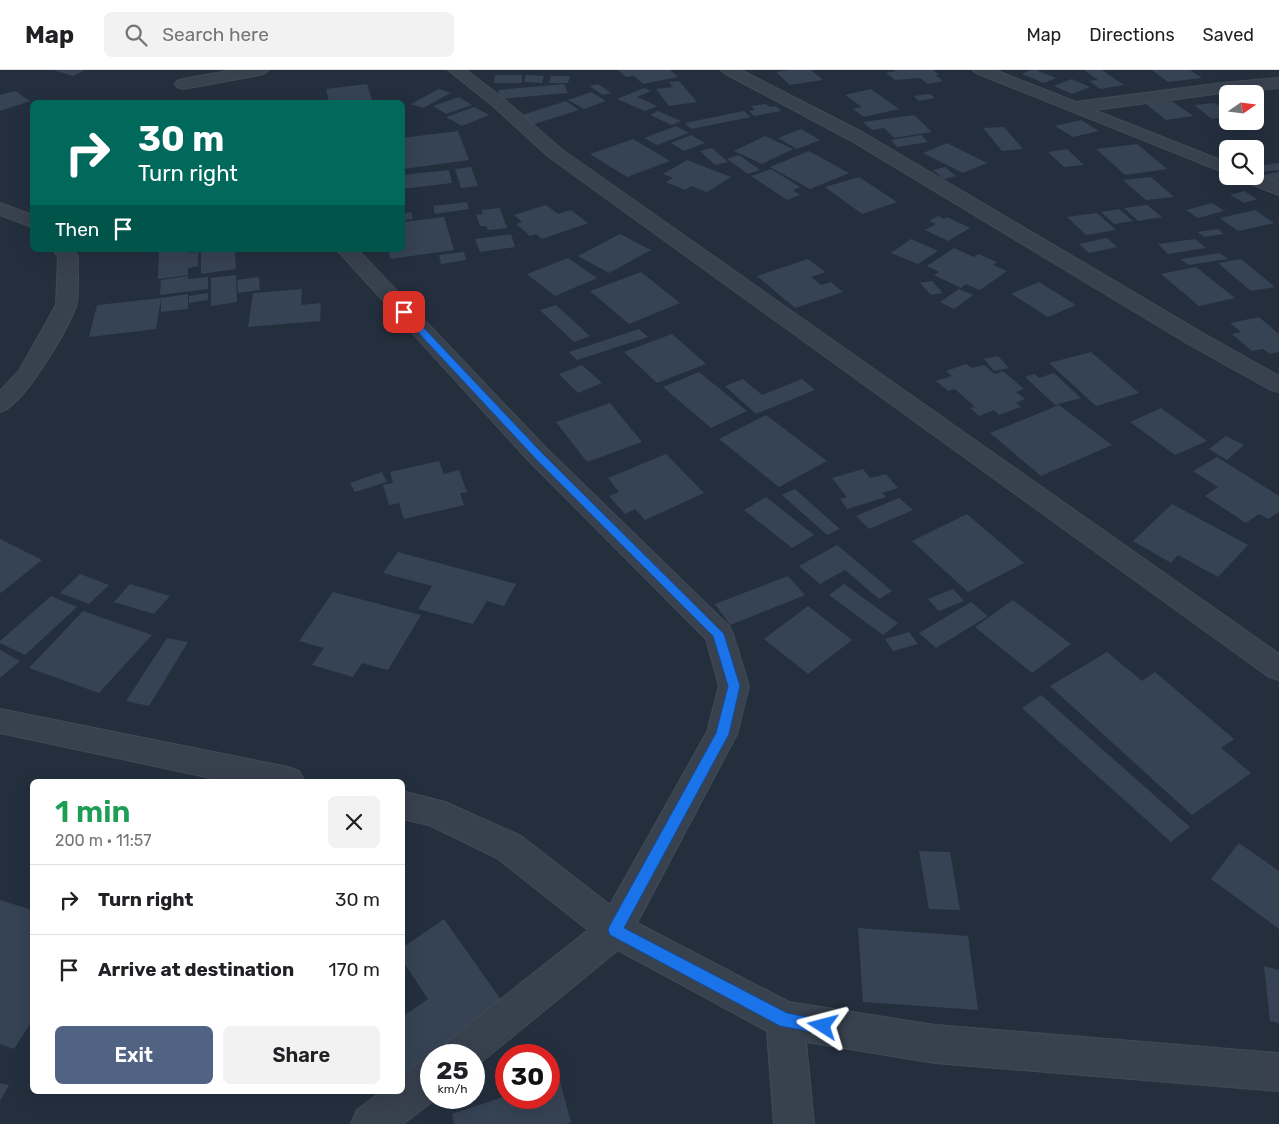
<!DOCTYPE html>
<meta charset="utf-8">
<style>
body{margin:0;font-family:Rubik,sans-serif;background:#f2f2f2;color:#202124;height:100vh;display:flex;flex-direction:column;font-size:19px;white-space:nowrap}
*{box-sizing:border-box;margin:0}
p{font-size:16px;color:#757577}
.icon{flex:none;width:28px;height:28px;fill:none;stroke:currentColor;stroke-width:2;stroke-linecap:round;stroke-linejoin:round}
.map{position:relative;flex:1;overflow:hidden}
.side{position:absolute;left:30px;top:709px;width:375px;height:315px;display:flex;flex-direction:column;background:#fff;border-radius:8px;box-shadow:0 5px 20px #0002}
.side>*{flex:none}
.top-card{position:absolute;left:30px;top:30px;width:375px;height:152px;border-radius:8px;box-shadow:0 5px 20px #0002;background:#00695c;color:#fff;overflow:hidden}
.needle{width:32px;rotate:76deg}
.tools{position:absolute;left:1219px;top:15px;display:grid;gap:10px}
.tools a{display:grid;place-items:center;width:45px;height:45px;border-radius:8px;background:#fff;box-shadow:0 5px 20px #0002;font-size:25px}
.speed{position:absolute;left:420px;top:974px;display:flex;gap:10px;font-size:25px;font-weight:700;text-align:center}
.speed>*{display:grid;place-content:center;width:65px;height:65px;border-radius:50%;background:#fff;box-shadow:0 5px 20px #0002;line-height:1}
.speed small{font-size:12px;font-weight:400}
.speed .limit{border:8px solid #d22;background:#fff;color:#111}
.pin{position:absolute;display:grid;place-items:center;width:42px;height:42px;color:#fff;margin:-21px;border-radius:10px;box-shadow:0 2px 8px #0006}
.me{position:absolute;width:55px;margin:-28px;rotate:279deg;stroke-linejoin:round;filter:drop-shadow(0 0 4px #0008)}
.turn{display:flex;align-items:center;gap:18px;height:105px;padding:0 25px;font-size:22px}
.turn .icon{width:65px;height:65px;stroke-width:2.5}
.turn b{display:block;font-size:35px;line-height:42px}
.then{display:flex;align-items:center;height:48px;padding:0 25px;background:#0003;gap:10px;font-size:19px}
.round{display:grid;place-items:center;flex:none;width:52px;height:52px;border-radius:8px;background:#f2f2f2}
.headline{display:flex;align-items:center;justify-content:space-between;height:85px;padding:0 25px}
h1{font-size:30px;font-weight:600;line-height:38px;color:#1e9e55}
.cta{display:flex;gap:10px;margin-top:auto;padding:10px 25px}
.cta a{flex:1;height:58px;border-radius:8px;background:#506383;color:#fff;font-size:20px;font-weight:600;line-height:58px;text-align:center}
.cta a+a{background:#f2f2f2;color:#202124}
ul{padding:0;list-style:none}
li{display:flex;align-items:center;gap:15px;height:70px;padding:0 25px;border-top:1px solid #e0e0e0}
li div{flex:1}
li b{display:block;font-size:19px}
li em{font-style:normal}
header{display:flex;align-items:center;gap:30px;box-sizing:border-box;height:70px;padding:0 25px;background:#fff;border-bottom:1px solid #e0e0e0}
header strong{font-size:24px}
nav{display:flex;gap:28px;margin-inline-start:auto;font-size:18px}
.search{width:350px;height:45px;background:#f2f2f2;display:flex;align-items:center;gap:12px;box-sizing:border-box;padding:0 18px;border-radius:8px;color:#757577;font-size:19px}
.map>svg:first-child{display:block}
.building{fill:#364354}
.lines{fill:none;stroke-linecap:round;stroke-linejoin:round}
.minor-casing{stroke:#414a57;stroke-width:2}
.minor{fill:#38414e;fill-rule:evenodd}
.route{fill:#1a73e8;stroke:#114b97}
</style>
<header>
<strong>Map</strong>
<div class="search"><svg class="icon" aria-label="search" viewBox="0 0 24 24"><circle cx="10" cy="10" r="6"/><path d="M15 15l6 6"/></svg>Search here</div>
<nav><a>Map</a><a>Directions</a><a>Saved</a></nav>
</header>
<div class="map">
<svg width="1279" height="1054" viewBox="0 0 1279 1054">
<rect width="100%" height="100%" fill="#242f3e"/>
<!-- building -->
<path class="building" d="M54,0H85L73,6Z
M618,0H670L678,7L643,14L634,6L626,7Z
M790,0H811L823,10L790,15L776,2Z
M894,0H933L939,5H935L943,11L928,14L920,8L895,10L886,3L896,1Z
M1031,0H1036L1056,8L1044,13L1022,4Z
M1084,0H1102L1124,15L1100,19L1089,11L1098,10Z
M1152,0H1190L1202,8L1168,12Z
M495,5H522V13H494Z
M526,5L544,6L542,13L524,12Z
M551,6H570L568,13H549Z
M1072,9L1090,17L1072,24L1054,16Z
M679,11L697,32L669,36L656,19L673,17L669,12Z
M367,14L372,30L329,32L326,19Z
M564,14L568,23L501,29L498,20Z
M598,14L611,23L603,25L589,16Z
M644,18L651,21L637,27L657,36L645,41L617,29Z
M439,19L451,23L423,38L411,34Z
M871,19L899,39L864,47L853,39L862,37L845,25Z
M15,21L30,31L0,41V25Z
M591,22L606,31L584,39L568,30Z
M930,24L935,28L919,31L914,26Z
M459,27L472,35L446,44L433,36Z
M566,31L579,40L528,56L516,47Z
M1172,31L1193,46L1166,50L1146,34Z
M1215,33L1228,42V47L1212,49L1194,35Z
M766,34L770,37L776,36L781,41L754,46L749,41L755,40L751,36Z
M474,37L489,45L462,56L446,47Z
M658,41L681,51L672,55L650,45Z
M744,41L751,47L691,59L685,53Z
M914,45L932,62L894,68L884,58L872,60L863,52Z
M1081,50L1099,61L1073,67L1055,56Z
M676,56L689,63L657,75L644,68Z
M1004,57L1023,79L1002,81L983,58Z
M801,59L820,70L797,79L778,68Z
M458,61L469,90L403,99L402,68Z
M691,65L705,73L684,81L671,73Z
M921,65L928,72L897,77L891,70Z
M765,66L793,79L762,94L734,81Z
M633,69L670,91L627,107L590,84Z
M947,73L987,93L963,103L923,83Z
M1137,74L1167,99L1125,105L1096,79Z
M712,78L728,92L715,95L700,81Z
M1067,79L1084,95L1064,97L1048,82Z
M809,81L849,103L810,119L770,97Z
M739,85L760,100L748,104L727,89Z
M687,90L731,107L707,122L691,116L685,120L666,112L673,108L663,104Z
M1279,93V100L1261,102L1255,98V96Z
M471,97L478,116L461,118L455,99Z
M945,97L956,106L944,109L933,100Z
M771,99L800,117L793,120L800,125L787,130L751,106Z
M449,100L452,113L402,119V105Z
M1279,102V111L1273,112L1262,105Z
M859,107L897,132L862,144L825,117Z
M1151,107L1174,127L1146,130L1123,110Z
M1244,121L1257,129L1244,133L1230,125Z
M467,132L469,139L435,144L433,136Z
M1212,133L1224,141L1198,148L1186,140Z
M546,135L558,144L571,140L588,153L542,169L536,164L530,166L516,154L522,152L514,145Z
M1147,135L1162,147L1138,151L1124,138Z
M500,138L507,158L488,160L486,156H480L476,145L483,144L481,140Z
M1119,139L1133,151L1114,154L1101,142Z
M1255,140L1274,153L1238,161L1220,148Z
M411,142L413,149L402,150V144Z
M1097,143L1116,160L1086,165L1067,147Z
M938,146L944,149L947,147L970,158L948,171L925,160L936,154L929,151Z
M444,147L454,180L390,189L389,180H402V152Z
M1218,159L1224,164L1204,167L1198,162Z
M511,164L515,177L480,182L475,169Z
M620,164L651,180L609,203L578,186Z
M1107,168L1117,177L1089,183L1079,174Z
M911,169L938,181L918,194L891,183Z
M1195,169L1206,178L1168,184L1158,174Z
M954,178L974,187L978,184L997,192L993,195L1007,201L980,220L966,214L961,218L934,205L939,202L927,196Z
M159,180H189V183L198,182V196L188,198V205L158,209Z
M201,180H235L236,199L201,204Z
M464,182L466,190L441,194L439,185Z
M1220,183L1228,189L1188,195L1181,189Z
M568,188L597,208L555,226L527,204Z
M808,189L825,202L811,207L821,215L831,212L843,222L795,238L757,206Z
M1241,189L1275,217L1251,221L1218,193Z
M1196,197L1235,228L1199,236L1161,204Z
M641,202L680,233L629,254L590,221Z
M236,205L237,232L211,236V208Z
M188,206V209L208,207V219L160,225L161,210Z
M259,207L260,220L238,223L237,210Z
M932,211L943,223L931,225L920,213Z
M1039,212L1076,235L1048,247L1011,224Z
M302,219L301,235L321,233L320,251L248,257L253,223Z
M959,219L973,225L954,239L940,232Z
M208,223V230L189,233V226Z
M188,224V239L161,242V228Z
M161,228L156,259L89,267L97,235Z
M556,235L590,266L574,272L540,240Z
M1259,247L1279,264V282L1270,284L1263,279L1252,281L1232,264L1241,262L1230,253Z
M639,259L648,267L577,290L569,282Z
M672,264L706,294L657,313L624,282Z
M1091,282L1139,323L1096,336L1049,293Z
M998,286L1009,298L994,301L984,289Z
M966,294L972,298L984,295L995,304L1003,301L1024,319L1016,322L1025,329L1016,333L1021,337L999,345L994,340L979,346L970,338L975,337L955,319L948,321L936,311L952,306L946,301Z
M582,295L602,313L578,323L559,304Z
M699,302L747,341L711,358L663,317Z
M1054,303L1081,328L1055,335L1025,307L1035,304L1039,308Z
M743,309L762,325L802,309L815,320L756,344L725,316Z
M610,333L642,372L587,392L556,352Z
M1059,335L1112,375L1041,406L990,363Z
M1161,338L1207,371L1175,385L1130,352Z
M766,345L827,391L779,417L719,369Z
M1226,366L1244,375L1227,390L1209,379Z
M666,384L704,423L645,450L635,439L625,444L609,426L619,422L608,408Z
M1217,387L1279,426V442L1268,449L1259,444L1246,453L1205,426L1218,417L1193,401Z
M439,391L444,404L459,400L467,422L460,423L464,435L404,449L399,433L389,435L383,415L393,413L390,402Z
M863,399L870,408L886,404L898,418L882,423L886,427L847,439L840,429L847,427L832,408Z
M382,402L387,412L355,422L350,413Z
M795,419L840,459L827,465L782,425Z
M766,427L814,465L792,478L744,440Z
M899,428L913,440L869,459L856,446Z
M1172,434L1248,475L1218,507L1178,485L1171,493L1133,471Z
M967,444L1024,493L968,522L912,471Z
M0,469L42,490L1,523L0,522Z
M837,475L892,521L879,529L845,500L820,514L799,496Z
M398,482L516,514L504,536L487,531L473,554L418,539L432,516L383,503Z
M80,504L109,515L89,534L60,523Z
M788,506L805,525L730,555L715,534Z
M130,514L170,526L154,544L114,532Z
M844,514L898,553L883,565L829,525Z
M953,519L964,531L939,541L928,529Z
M333,522L421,545L388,600L362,593L353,607L312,595L324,578L299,571Z
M51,526L77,537L25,585L0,573V571Z
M1013,530L1071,574L1032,603L975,557Z
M971,532L988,546L936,578L919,563Z
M808,536L852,570L808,604L764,569Z
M83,541L152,565L99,623L29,598Z
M909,562L918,574L893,581L885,569Z
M167,568L188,572L149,636L126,631Z
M0,580L20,591L0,608Z
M1107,582L1142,611L1155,602L1234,669L1221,678L1251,703L1192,745L1050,616Z
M1041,625L1190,757L1171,772L1022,638Z
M1239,773L1279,801V859L1211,809Z
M919,781L950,782L960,840L929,839Z
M0,830L32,840V951L14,979L0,974Z
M444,849L504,934L436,985H431V989L402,1010V947L428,929L402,890V878Z
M858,858L968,866L978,940L863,932Z
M1264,896L1279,900V953L1270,951Z
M559,1008L571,1052L566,1054H454L452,1044L506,1026L549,1028V1012Z
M0,1013L9,1015L0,1031Z"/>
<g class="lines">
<!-- minor casing -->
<g class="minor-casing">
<path id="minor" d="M234,0H268L265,3L260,5L183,19L177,17L175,14L177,11L183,9Z
M448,0H466L504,29L561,79L1279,584V610L1269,607L549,87L492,35Z
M721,0H741L862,62L1206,265L1279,306V322L1271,320L1190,275L850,70L724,3Z
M973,0H995L1076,32L1222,13L1279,8V18L1222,23L1094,40L1228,93V104L976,3Z
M1255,103L1279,113V125L1240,110L1237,106H1255Z
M0,133L32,145V157L0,145Z
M53,180H73L78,186C77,199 80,225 76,237C66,261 24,336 0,342V321L19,301L56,235L58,187Z
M337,180H358L546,378L729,556L733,564L749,616L737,664L637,853L789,932L935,955L1279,983V1021L935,993L806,972L814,1054H774L767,961L618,880L474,998V985H441L447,972L588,860L497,788L429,755L402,749V721L445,732L521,766L610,835L707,662L719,616L706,569L528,390Z
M0,639L288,697L299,701L304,711H225L0,663Z
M431,989V1028H437L403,1054H351L357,1040L382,1021H402V1006L417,994Z"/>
</g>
<!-- minor -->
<use href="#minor" class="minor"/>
</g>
<!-- route -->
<path class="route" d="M404,239L407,240L541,382L724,564L740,616L729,664L624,858L787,943L828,951L830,956L828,962L823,964L780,956L610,865L608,860L610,855L716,663L728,616L713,566L534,387L401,244L400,242Z"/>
</svg>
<div class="tools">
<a><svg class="needle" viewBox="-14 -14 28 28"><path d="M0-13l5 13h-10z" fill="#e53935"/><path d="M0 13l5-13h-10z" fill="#757577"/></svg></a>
<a><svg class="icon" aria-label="search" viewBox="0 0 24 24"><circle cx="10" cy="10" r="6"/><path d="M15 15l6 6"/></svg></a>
</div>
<div class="speed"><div>25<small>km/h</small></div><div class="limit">30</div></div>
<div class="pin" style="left:404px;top:242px;background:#d93025"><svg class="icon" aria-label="arrive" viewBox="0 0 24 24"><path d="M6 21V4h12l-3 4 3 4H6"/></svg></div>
<svg class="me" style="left:823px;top:956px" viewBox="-20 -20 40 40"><path d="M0-17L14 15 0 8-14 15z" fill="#1a73e8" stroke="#fff" stroke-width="4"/></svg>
<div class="top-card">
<div class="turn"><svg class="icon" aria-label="right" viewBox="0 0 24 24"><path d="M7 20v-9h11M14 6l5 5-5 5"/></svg><div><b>30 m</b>Turn right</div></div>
<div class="then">Then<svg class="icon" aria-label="arrive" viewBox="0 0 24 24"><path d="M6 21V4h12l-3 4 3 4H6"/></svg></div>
</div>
<section class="side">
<div class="headline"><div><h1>1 min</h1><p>200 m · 11:57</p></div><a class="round"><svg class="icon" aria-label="close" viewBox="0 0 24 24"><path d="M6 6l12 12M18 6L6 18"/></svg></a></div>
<ul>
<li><svg class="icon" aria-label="right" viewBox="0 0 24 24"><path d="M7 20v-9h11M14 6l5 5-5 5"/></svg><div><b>Turn right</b></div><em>30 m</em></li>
<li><svg class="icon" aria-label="arrive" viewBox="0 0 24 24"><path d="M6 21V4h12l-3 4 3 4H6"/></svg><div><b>Arrive at destination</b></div><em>170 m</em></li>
</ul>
<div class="cta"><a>Exit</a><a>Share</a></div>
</section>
</div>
